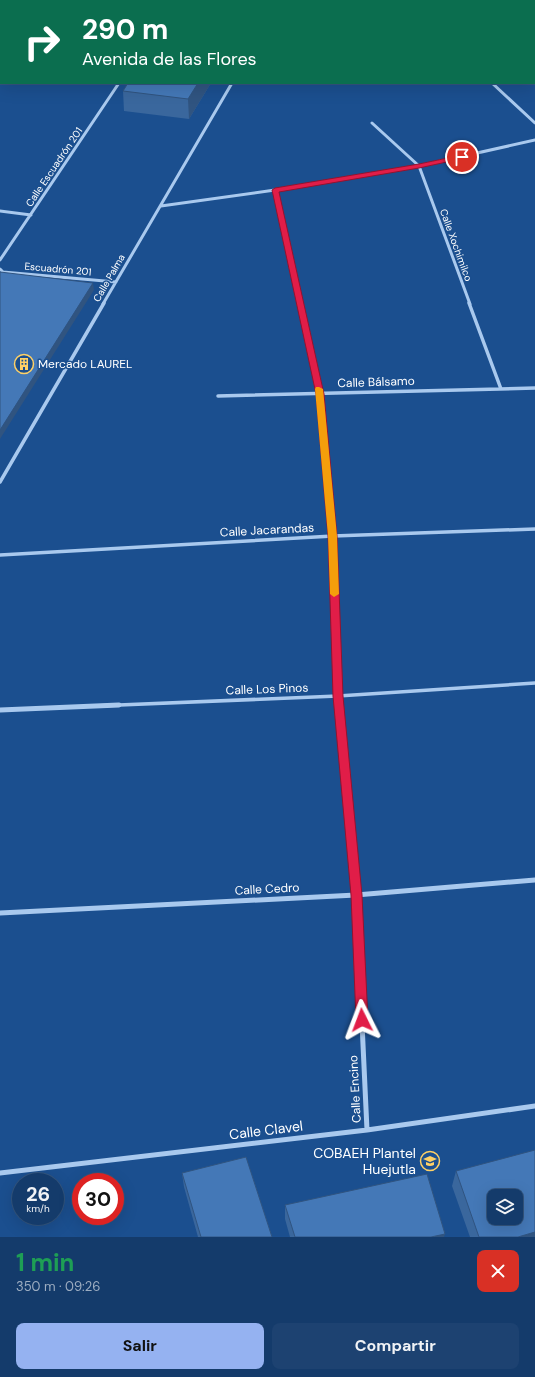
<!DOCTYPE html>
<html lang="es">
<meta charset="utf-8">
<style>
body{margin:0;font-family:"DM Sans",sans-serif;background:#1d4271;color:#f1f3f6;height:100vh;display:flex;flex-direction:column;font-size:15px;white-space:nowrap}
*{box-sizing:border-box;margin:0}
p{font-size:13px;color:#9dadc1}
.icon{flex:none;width:22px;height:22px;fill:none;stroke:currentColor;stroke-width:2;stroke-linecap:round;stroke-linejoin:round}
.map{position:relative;height:1237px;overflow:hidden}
.sheet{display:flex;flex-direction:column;background:#143b6b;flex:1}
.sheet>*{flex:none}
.guide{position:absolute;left:0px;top:0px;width:535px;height:84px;box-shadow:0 4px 16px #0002,0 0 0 1px #33557e;background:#0b6e4f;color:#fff;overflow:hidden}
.tools{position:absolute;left:487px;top:1189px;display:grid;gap:8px}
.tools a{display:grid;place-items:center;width:36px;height:36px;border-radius:8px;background:#143b6b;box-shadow:0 4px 16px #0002,0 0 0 1px #33557e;font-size:20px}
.speed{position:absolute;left:12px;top:1173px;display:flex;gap:8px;font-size:20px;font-weight:700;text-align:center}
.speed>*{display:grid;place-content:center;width:52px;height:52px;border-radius:50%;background:#143b6b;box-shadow:0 4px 16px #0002,0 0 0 1px #33557e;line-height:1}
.speed small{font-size:10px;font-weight:400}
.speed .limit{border:6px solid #d22;background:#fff;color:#111}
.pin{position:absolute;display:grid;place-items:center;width:34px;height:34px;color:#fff;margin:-17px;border:2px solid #fff;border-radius:50%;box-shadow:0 1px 4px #0007}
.me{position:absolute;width:44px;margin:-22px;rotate:357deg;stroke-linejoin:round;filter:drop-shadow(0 0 3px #0008)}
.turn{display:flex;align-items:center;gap:14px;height:84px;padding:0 16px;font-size:18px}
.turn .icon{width:52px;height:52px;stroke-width:2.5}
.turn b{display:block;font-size:28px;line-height:34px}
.round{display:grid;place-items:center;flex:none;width:42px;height:42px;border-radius:8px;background:#1d4271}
.headline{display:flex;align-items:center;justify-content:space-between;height:68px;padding:0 16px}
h1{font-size:24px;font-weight:700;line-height:30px;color:#1e9e55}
.primary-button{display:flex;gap:8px;margin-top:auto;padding:8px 16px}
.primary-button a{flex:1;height:46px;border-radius:8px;background:#95b2f1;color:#111;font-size:16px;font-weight:700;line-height:46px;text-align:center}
.primary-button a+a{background:#1d4271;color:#f1f3f6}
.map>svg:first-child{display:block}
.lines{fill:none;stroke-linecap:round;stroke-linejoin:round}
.minor-far2{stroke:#a9c9ee;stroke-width:3}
.minor-far1{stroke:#a9c9ee;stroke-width:3.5}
.minor{stroke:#a9c9ee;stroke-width:5}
.wall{fill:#3a679d}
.shaded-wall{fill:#305480}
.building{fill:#4478b7;stroke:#305480;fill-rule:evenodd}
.route{fill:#e11d48;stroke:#92132f}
.slow{fill:#f59e0b}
.labels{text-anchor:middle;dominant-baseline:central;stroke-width:3;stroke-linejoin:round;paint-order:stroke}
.far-street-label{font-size:10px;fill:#fff;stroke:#1b4f8f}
.poi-label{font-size:12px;fill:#fff;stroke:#1b4f8f;text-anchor:start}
.street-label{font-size:12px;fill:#fff;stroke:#1b4f8f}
.near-street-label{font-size:14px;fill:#fff;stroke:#1b4f8f}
.near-poi-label{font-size:14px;fill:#fff;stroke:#1b4f8f;text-anchor:end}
</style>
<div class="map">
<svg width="535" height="1237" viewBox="0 0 535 1237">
<rect width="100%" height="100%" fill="#1b4f8f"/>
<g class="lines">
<!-- minor-far2 -->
<path class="minor-far2" d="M401,0L403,1
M418,1L422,0
M492,83L535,123
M372,123L419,166L470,304
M275,190L300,304
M161,206L275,190L419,166L535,140
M0,211L31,215
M0,260L119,83
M0,269L3,272L116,282
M103,304L232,83"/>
<!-- minor-far1 -->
<path class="minor-far1" d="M300,303L320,394L333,536L339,706
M469,303L501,389
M218,396L535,388
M0,482L104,303
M0,555L333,536L535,529
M95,706L338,696L535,683"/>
<!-- minor -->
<path class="minor" d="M339,705L356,895L367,1130
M0,710L119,705
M0,913L356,895L535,880
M0,1173L367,1130L535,1106"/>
</g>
<!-- wall -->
<path class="wall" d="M211,83L189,119L124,111L123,91Z
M456,1171L535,1237H470L452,1186Z
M182,1173L272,1237H198L184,1187Z
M285,1205L444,1237H290L285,1219Z"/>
<!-- shaded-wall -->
<path class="shaded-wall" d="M250,0H257V1H249Z
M198,83H211L189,119L188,99Z
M93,283L94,290L0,439V430Z
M535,1232V1237H518Z
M445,1234L444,1237H431Z"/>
<!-- building -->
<path class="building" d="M185,0H250L249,1H185Z
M128,83H198L188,99L123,91Z
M0,272L93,283L0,430Z
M535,1150V1232L518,1237H479L456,1171ZM494,1196H516V1218H494Z
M246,1157L272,1237H201L182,1173Z
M427,1174L445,1234L431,1237H295L285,1205Z"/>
<!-- route -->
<path class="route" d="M462,155L466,157L465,158L419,168L279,192L324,394L337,536L343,696L362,895L368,1020L366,1024L362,1026L358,1024L356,1020L351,895L333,696L328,536L316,394L272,190L275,188L419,164Z"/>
<!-- slow -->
<path class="slow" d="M316,387H319L323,389L337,536L339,594L334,597L330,594L328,536L315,389Z"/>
<!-- icons -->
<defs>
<g id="building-ring" transform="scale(1)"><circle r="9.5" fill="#1b4f8f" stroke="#ffd166" stroke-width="1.5"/><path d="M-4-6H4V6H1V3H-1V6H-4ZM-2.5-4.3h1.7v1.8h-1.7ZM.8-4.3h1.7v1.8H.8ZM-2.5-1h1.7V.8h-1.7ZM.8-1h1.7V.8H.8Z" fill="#ffd166"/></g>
<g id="university-ring" transform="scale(1)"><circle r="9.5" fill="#1b4f8f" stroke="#ffd166" stroke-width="1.5"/><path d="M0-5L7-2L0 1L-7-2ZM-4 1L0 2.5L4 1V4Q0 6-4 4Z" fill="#ffd166"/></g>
</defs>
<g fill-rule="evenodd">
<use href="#building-ring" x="24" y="364"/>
<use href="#university-ring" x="430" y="1161"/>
</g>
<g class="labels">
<!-- far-street labels -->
<g class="far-street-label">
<text transform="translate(54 167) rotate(-56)">Calle Escuadrón 201</text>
<text transform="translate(456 245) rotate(70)">Calle Xochimilco</text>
<text transform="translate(58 269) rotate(5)">Escuadrón 201</text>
<text transform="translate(109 278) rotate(-60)">Calle Palma</text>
</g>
<!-- poi labels -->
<g class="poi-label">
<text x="38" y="364">Mercado LAUREL</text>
</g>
<!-- street labels -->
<g class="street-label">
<text transform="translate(376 382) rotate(-2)">Calle Bálsamo</text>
<text transform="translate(267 530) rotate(-3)">Calle Jacarandas</text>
<text transform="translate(267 689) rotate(-2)">Calle Los Pinos</text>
<text transform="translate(267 889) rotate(-3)">Calle Cedro</text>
<text transform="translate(355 1089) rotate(-93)">Calle Encino</text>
</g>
<!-- near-street labels -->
<g class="near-street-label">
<text transform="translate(266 1130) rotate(-7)">Calle Clavel</text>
</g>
<!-- near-poi labels -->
<g class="near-poi-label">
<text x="416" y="1153">COBAEH Plantel<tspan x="416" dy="16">Huejutla</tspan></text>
</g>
</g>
</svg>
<div class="tools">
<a><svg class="icon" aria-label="layers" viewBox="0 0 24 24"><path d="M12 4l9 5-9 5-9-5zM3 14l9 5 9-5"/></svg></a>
</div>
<div class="speed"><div>26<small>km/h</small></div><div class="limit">30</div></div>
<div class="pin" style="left:462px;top:157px;background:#d93025"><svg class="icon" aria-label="arrive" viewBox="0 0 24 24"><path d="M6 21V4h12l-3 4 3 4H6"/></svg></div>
<svg class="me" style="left:362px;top:1020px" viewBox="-20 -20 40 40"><path d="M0-17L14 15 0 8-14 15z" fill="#e11d48" stroke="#fff" stroke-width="4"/></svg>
<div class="guide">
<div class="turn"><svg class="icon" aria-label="right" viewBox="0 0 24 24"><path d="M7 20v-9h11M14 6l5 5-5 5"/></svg><div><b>290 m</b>Avenida de las Flores</div></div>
</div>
</div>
<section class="sheet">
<div class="headline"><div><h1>1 min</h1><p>350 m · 09:26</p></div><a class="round" style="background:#d93025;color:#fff"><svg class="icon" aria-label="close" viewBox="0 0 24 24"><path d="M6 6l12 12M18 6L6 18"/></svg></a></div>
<div class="primary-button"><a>Salir</a><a>Compartir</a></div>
</section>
